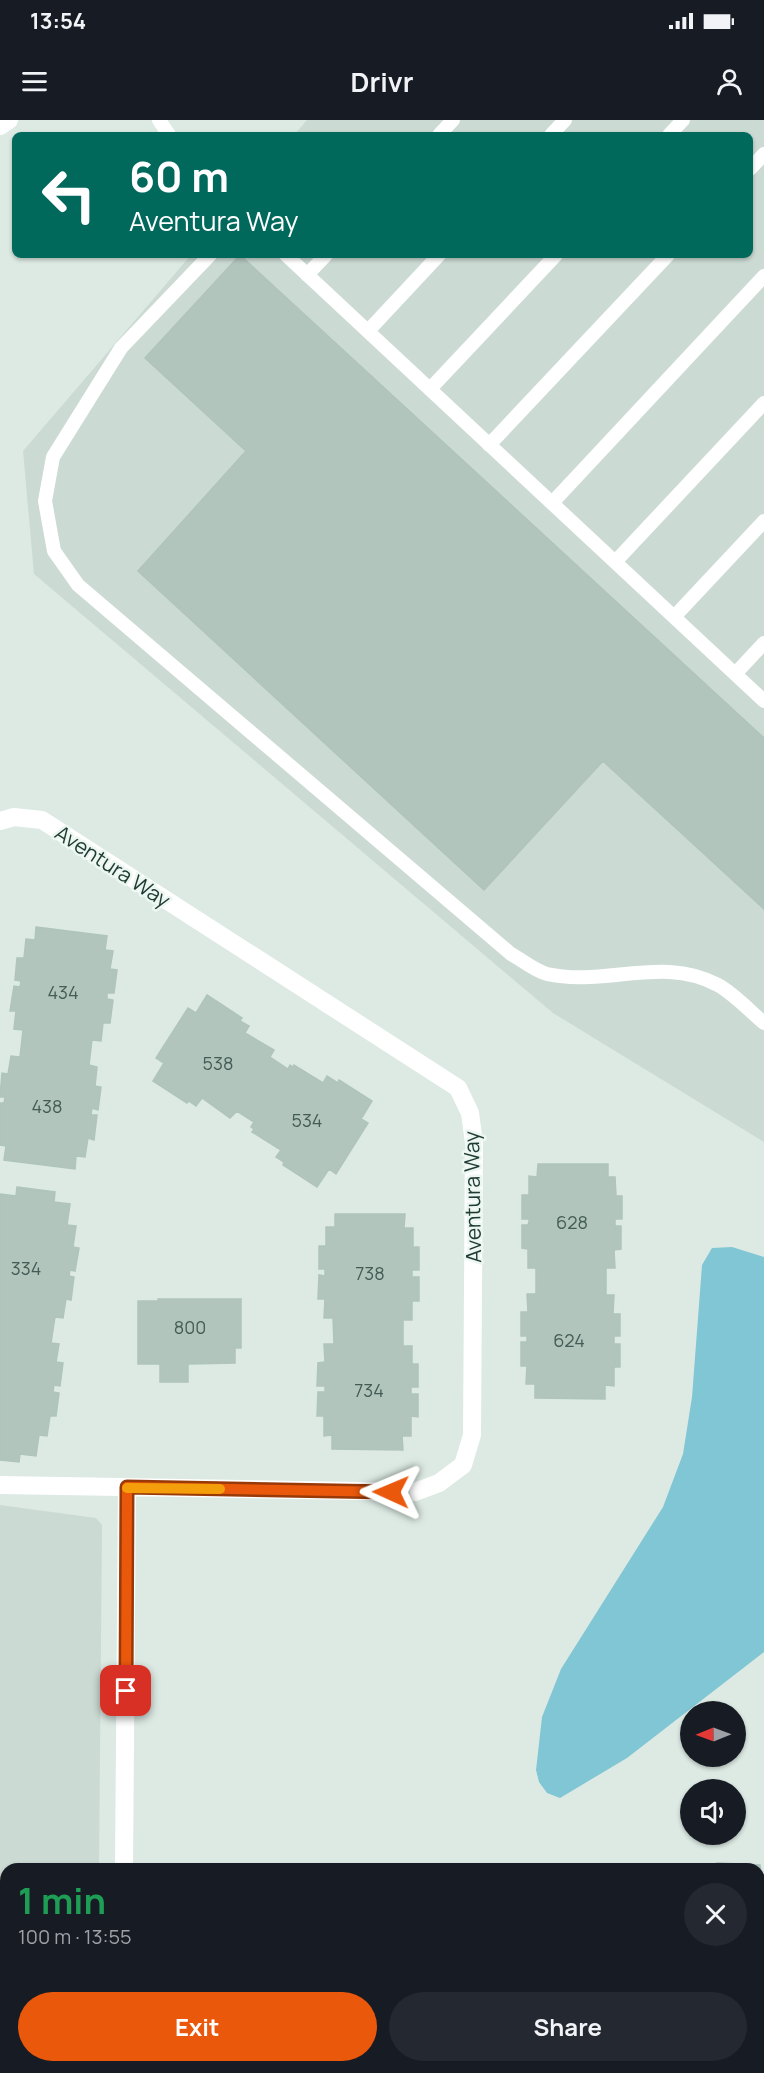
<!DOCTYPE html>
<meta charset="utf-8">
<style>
body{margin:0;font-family:Manrope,sans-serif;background:#242831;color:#f1f3f6;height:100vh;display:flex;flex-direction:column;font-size:22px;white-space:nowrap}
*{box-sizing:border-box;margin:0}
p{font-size:20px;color:#9ea1a6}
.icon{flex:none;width:33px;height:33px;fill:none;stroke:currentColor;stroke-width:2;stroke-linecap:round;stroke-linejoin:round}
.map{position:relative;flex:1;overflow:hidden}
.sheet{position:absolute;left:0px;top:1743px;width:765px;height:210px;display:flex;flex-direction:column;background:#171b24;border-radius:18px 18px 0 0;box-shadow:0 2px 4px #0004}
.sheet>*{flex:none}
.hud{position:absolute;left:12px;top:12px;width:741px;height:126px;border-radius:9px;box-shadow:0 2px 4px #0004;background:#00695c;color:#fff;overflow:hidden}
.needle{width:39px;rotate:269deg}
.buttons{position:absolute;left:680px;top:1581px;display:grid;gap:12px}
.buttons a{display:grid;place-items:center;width:66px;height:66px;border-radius:50%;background:#171b24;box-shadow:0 2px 4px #0004;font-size:30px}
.pin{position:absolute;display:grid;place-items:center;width:51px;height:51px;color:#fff;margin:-26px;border-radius:12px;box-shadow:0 3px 9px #0006}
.me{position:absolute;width:66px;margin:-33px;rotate:271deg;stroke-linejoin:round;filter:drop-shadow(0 0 4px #0008)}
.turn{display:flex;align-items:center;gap:21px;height:126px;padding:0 18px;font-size:27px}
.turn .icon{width:78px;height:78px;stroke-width:2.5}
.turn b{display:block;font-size:42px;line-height:51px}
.round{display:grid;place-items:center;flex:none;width:63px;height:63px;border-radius:32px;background:#242831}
.headline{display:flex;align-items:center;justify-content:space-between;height:102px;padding:0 18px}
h1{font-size:36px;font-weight:700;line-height:45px;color:#1e9e55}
.cta{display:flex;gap:12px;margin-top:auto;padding:12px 18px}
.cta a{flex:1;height:69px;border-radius:36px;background:#ea580c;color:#fff;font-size:24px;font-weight:700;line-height:69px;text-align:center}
.cta a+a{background:#242831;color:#f1f3f6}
.status{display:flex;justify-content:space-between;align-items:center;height:42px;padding:0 30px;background:#171b24;direction:ltr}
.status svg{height:16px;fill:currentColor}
header{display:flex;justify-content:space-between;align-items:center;height:78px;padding:0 18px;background:#171b24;font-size:27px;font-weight:700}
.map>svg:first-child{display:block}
.built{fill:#cbdad3}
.water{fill:#80c6d4}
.building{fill:#b2c5bd;stroke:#afc4bc;stroke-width:1.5}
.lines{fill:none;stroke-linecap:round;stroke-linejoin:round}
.service{stroke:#fff;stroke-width:14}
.minor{stroke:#fff;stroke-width:18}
.tertiary{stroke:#fff;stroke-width:18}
.route-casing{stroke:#983908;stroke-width:15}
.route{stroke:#ea580c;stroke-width:10}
.slow{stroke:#f59e0b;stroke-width:10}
.labels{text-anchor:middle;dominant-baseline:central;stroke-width:5;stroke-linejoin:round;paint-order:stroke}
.number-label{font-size:18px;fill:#435d56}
.street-label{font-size:21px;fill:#1e3a33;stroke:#edf7f2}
</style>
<div class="status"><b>13:54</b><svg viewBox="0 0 49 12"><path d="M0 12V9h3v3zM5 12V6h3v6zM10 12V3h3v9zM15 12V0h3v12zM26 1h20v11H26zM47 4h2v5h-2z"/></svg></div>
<header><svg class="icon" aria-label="menu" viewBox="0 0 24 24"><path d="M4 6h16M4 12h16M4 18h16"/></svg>Drivr<svg class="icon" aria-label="person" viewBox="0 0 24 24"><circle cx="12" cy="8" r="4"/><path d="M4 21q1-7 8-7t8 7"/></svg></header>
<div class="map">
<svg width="764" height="1953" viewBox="0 0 764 1953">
<rect width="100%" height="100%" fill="#ddeae4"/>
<!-- built -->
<path class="built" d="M307,0H764V1022L553,893L34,454L23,331L191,135H750V15H294Z
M0,1385L96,1398L102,1405L99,1749H6V1947H96V1953H0Z"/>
<!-- water -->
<path class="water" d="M732,1127L764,1137V1532L627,1638L560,1678L547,1673L539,1662L536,1650L542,1597L561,1549L663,1387L683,1334L692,1277L702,1145L712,1128Z"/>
<!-- building -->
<path class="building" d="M240,135L764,618V789L603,641L484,770L138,451L246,331L145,238Z
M36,807L107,816L105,830L113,831L110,849L117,850L114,873H107V879L113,880L110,903H103L101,921L92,920L89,945L97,947L95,966L101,967L98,990L92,988L91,995H97L94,1020L88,1018L85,1037L76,1036L75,1049L4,1040L6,1026L0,1025V983H4L5,977H0L2,953L8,954L11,936L20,937L23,910L14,909L16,891H10L14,866L20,867L21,861L15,860L17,838H24L26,819L35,820Z
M207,875L242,898L240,901L249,906L245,913L274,930L270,937L288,949L290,945L293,947L294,945L323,963L327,956L338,963L339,960L372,981L361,999L368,1003L336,1054L329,1049L317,1067L283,1045L284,1042L276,1037L281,1030L252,1012L254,1009L251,1007L254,1002L237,991L230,998L202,978L196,986L189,981L187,983L153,961L164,943L156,938L188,888L196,893Z
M538,1044H608V1057H615L616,1076H622V1099H615V1106H621V1129L614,1130L615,1148H606V1175H614L613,1194H620V1216H614V1224H620V1247H614V1266L605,1265V1279L535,1278V1264H526L527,1246H521V1222H527V1216H521V1192H528L527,1174H536V1148H528V1129L522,1128V1105H528L529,1102V1099H522V1075H529V1056L537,1057Z
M17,1067L55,1072L54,1082L70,1084L67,1105L76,1106L73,1127L79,1128L75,1151L70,1150L69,1156L74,1157L71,1180L66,1179L63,1198L55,1197L51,1223L59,1224L56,1242L63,1243L60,1266L54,1265L53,1272L59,1273L56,1296H50L47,1316L39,1315L36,1336L20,1334L19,1342L0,1340V1074L16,1076Z
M335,1094H405L404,1108H413V1127H419V1150H412V1157H419V1181H412V1200H403V1226H412V1244H418V1267H411V1274H418V1297L411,1296V1316H402L403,1330L332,1329V1315L324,1316V1296H317L318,1272H325V1266H317L318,1243L325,1242L324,1224H334L333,1198H324L325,1179H318L319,1155L325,1156V1149H319V1126H326V1107H335Z
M158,1179H241V1228H235V1243L188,1244V1262H160V1244H138V1181H158Z
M717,1743L760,1745L764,1835H759V1749H673L714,1747Z
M604,1947H617L620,1953H592Z"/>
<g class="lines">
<!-- service -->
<path class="service" d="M159,0L169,15
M439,15L453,0
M551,15L565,0
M669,15L683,0
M750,49L764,34
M210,135L121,228L53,337L45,381L54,431L78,465L511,834C522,840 535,851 547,854C605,867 663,835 718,865C733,873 751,892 764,903
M286,135L764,581
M307,155L326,135
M368,211L439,135
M430,269L556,135
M489,325L668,135
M552,383L764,156
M615,442L764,283
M674,497L764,401
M735,554L764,523"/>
<!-- minor -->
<path class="minor" d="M0,701L14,697L42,700L458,968L470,993L474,1023L472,1315L463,1345L439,1363L415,1372L0,1365
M124,1749L127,1367
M759,1940H764
M122,1953V1947"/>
<!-- tertiary -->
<path class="tertiary" d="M0,6L9,0"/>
</g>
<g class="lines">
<!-- route casing -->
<g class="route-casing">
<path id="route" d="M126,1571L127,1367L391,1372"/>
</g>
<!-- route -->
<use href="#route" class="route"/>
<!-- slow -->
<path class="slow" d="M127,1368L220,1369"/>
</g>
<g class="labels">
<!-- number labels -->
<g class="number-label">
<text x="63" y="872">434</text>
<text x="218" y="943">538</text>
<text x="47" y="986">438</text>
<text x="307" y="1000">534</text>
<text x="572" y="1102">628</text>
<text x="26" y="1148">334</text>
<text x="370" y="1153">738</text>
<text x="190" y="1207">800</text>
<text x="569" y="1220">624</text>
<text x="369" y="1270">734</text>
</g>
<!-- street labels -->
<g class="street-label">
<text transform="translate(113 746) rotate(33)">Aventura Way</text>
<text transform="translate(472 1077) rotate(-91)">Aventura Way</text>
</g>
</g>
</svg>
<div class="buttons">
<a><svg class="needle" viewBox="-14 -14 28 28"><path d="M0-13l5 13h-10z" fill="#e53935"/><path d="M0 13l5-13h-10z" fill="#9ea1a6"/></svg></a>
<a><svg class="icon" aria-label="sound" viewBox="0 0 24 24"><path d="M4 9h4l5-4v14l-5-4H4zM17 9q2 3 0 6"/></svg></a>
</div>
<div class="pin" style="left:126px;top:1571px;background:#d93025"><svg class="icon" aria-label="arrive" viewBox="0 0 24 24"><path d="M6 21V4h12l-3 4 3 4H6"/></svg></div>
<svg class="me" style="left:391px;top:1372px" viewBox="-20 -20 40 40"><path d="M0-17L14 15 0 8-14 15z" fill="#ea580c" stroke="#fff" stroke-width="4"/></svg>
<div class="hud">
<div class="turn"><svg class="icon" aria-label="left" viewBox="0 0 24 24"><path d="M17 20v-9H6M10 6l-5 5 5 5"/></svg><div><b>60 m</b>Aventura Way</div></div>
</div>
<section class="sheet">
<div class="headline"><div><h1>1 min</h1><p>100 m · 13:55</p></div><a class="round"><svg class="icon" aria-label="close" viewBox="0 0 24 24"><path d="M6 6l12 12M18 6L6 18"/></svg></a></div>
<div class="cta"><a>Exit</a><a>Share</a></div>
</section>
</div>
